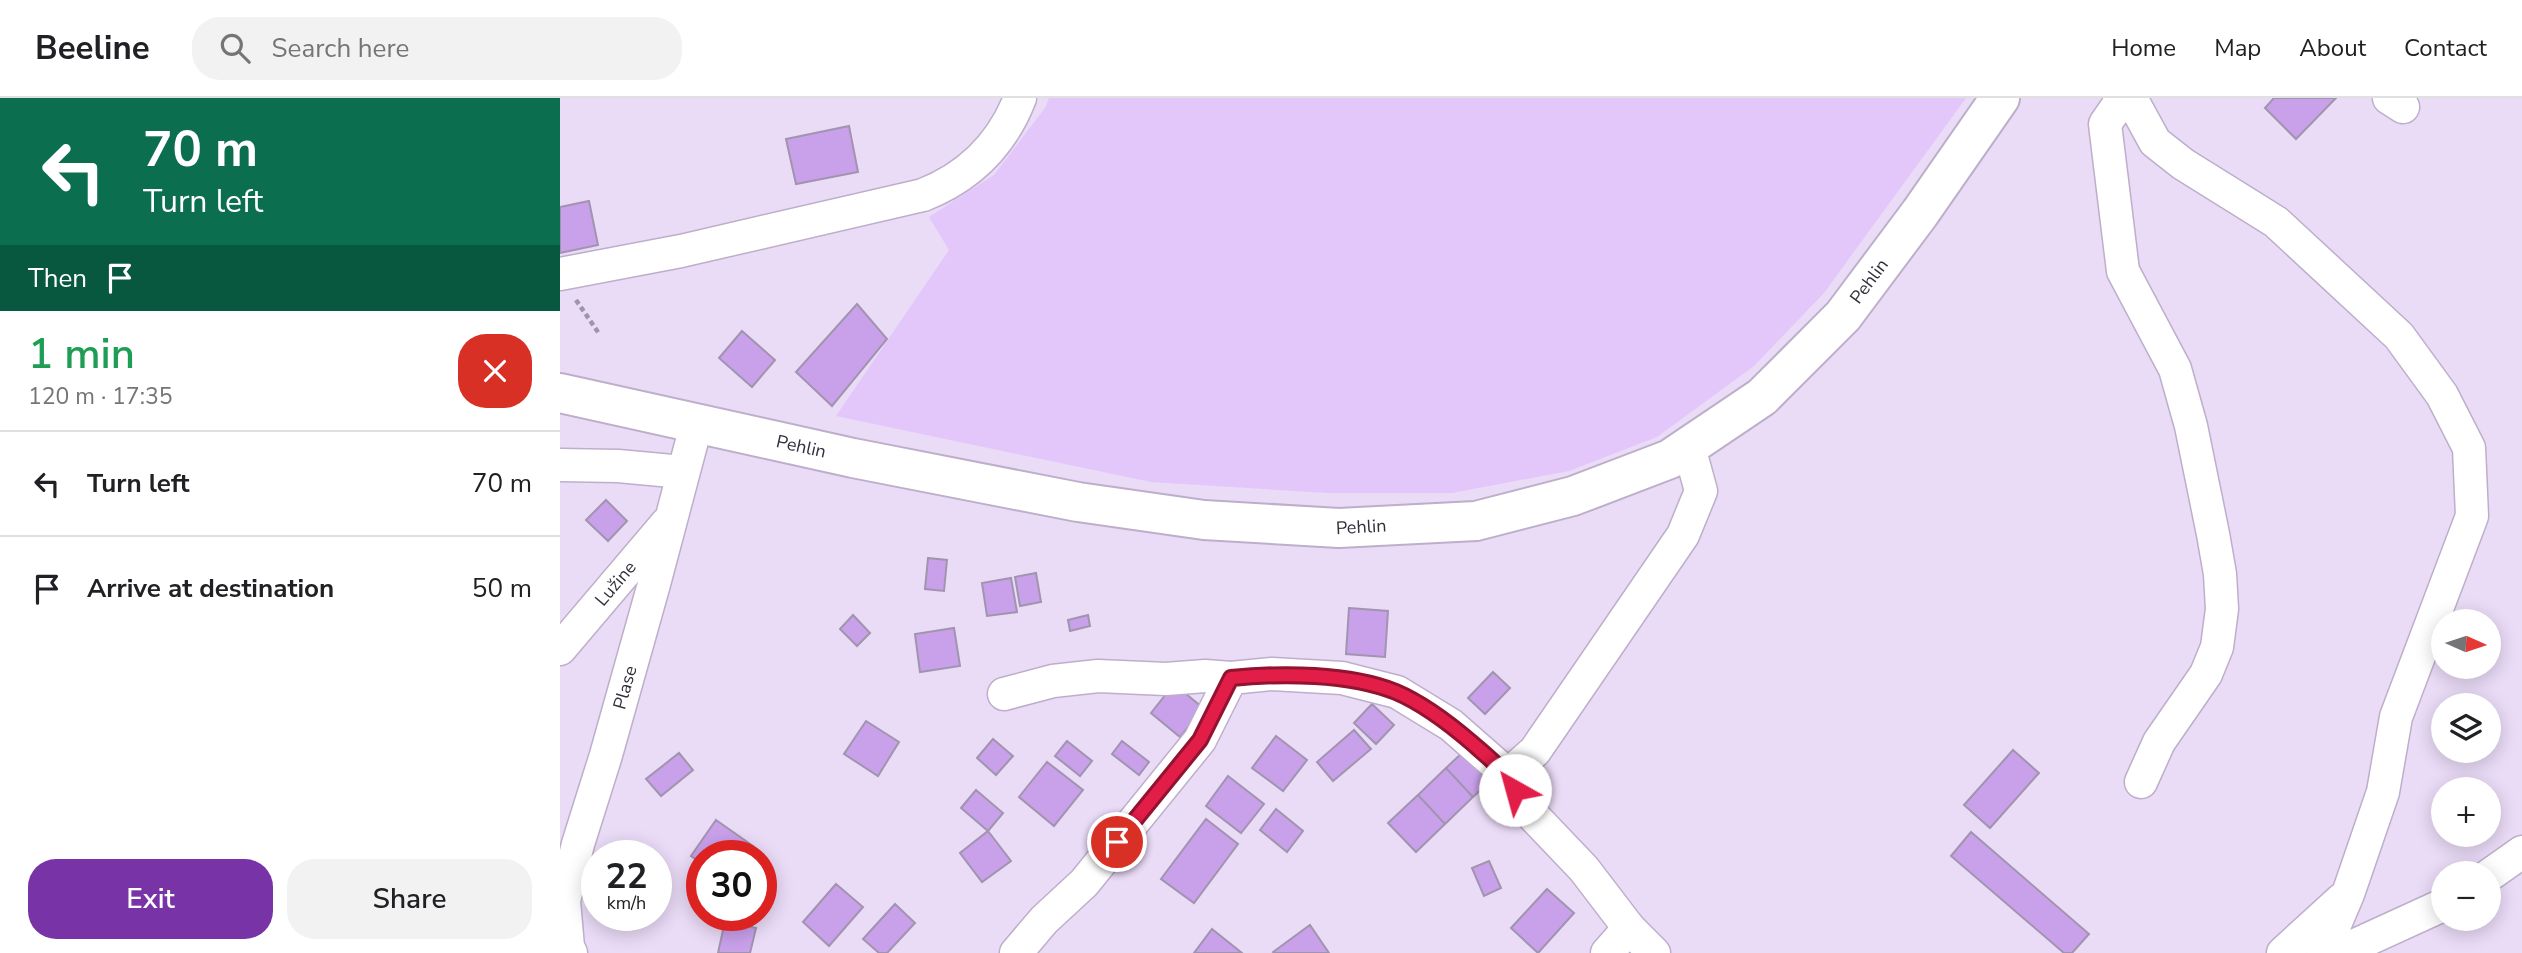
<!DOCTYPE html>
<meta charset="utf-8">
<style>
body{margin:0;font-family:"Nunito Sans",sans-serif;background:#f2f2f2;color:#202124;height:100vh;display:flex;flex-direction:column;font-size:26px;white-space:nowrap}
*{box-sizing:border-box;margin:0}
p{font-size:23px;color:#757577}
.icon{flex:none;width:38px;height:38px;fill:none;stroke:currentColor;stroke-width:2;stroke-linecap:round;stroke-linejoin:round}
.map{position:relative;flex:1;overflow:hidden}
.details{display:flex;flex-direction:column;background:#fff;width:560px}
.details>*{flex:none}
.banner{background:#0b6e4f;color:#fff;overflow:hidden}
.needle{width:46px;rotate:93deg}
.buttons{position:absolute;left:1871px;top:511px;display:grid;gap:14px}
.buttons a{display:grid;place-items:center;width:70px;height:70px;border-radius:50%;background:#fff;box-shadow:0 4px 18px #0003;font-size:35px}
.speed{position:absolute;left:21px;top:742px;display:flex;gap:14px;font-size:35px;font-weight:700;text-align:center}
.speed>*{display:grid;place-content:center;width:91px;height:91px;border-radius:50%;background:#fff;box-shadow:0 4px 18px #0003;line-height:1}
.speed small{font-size:18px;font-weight:400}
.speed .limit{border:10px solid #d22;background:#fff;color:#111}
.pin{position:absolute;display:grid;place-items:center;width:60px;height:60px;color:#fff;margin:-30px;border:4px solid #fff;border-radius:50%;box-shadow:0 2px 7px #0007}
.me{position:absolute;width:77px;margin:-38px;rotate:322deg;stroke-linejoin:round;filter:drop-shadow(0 0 5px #0008)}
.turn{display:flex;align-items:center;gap:24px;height:147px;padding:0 28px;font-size:32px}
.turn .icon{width:91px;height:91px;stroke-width:2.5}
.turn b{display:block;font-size:49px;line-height:60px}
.then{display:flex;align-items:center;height:66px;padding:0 28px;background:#0003;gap:14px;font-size:26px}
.round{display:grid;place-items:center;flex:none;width:74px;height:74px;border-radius:28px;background:#f2f2f2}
.summary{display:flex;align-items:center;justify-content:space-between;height:119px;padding:0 28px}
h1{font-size:42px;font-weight:600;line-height:52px;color:#1e9e55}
.action{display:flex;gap:14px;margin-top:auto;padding:14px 28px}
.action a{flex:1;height:80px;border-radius:28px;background:#7833a6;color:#fff;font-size:28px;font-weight:600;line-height:80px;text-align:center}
.action a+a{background:#f2f2f2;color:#202124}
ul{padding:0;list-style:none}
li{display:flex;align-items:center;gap:21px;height:105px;padding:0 28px;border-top:2px solid #e0e0e0}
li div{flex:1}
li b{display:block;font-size:26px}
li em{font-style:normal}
header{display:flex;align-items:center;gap:42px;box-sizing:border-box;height:98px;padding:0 35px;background:#fff;border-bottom:2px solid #e0e0e0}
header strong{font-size:33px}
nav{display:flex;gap:38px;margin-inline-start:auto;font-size:24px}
.search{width:490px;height:63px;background:#f2f2f2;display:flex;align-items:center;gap:18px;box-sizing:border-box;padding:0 24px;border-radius:28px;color:#757577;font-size:26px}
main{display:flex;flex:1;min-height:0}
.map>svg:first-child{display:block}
.green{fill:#e3c7fb}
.building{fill:#c9a1eb;stroke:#a194ae;stroke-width:2}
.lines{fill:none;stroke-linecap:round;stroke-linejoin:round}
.minor-casing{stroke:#bdafca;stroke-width:35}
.major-casing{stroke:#bdafca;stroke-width:42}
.path{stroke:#9f94a9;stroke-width:4.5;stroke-dasharray:5 3.5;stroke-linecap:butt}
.minor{stroke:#fff;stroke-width:32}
.major{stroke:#fff;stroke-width:38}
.route-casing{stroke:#92132f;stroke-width:18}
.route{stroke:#e11d48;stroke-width:12}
.labels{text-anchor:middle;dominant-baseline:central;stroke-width:6;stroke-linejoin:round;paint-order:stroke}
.street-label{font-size:18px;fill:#342f3a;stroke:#fff}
</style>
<header>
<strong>Beeline</strong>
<div class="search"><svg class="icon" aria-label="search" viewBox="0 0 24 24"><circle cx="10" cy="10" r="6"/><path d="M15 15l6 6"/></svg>Search here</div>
<nav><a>Home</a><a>Map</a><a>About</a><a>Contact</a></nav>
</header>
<main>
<section class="details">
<div class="banner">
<div class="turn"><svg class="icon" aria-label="left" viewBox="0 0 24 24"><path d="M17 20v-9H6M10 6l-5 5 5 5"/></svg><div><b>70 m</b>Turn left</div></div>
<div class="then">Then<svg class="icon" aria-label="arrive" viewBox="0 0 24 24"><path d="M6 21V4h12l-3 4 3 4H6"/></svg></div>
</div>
<div class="summary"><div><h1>1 min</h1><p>120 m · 17:35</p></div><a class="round" style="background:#d93025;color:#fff"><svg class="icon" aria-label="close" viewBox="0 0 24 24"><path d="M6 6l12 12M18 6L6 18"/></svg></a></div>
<ul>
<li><svg class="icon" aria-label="left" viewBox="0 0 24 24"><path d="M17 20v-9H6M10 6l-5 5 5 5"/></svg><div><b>Turn left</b></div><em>70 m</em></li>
<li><svg class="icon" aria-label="arrive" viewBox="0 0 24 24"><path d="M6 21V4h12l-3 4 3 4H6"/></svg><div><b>Arrive at destination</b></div><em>50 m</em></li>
</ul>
<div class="action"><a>Exit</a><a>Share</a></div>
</section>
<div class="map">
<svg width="1962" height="855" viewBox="0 0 1962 855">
<rect width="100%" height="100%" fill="#eadbf7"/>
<!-- green -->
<path class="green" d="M489,0H1406L1264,195L1194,268L1097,339L1009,373L892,395H768L591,384L276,318L389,152L369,119L434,77L485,10Z"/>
<!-- building -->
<path class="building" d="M1714,0H1776L1736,41L1705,10Z
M289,28L298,74L236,86L226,41Z
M29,103L38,147L0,155V109Z
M297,206L327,241L272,308L236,274Z
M182,233L215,262L192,289L159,260Z
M46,402L67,423L48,443L26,422Z
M368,460L387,462L384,493L365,491Z
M476,475L481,504L460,508L455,479Z
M451,480L457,514L427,518L422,485Z
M789,510L828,513L825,559L786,556Z
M293,517L310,535L297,548L280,531Z
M528,517L530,528L510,533L508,522Z
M394,530L400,568L360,574L355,536Z
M933,574L950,590L925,616L908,600Z
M614,586L643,610L620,639L591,615Z
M812,606L834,627L816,646L794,625Z
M306,623L339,644L318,678L284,656Z
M794,632L811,651L773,683L757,664Z
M716,638L747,662L723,693L692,670Z
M433,641L453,658L436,677L417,660Z
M507,643L532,663L520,678L495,658Z
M562,643L589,664L579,677L552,656Z
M1453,652L1479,675L1430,730L1404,707Z
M903,654L930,683L913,699L886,670Z
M119,655L133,672L101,698L86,681Z
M487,664L523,692L494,728L459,699Z
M886,670L913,699L885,726L858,697Z
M668,678L704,706L681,735L646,708Z
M416,692L443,715L428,733L401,710Z
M858,697L885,726L856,754L828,725Z
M716,711L743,733L727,754L700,732Z
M646,721L678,746L634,805L601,781Z
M156,722L193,748L186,758H142V766L131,758Z
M428,733L451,763L422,784L400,755Z
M1411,734L1529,836L1512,855H1504L1391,758Z
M929,763L941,790L924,798L912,770Z
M276,786L303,809L269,848L243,824Z
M987,791L1014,815L978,855L951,830Z
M335,806L355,825L327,855H319L303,841Z
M165,823L196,830L190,855H158Z
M750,827L769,855H714L713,854Z
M652,831L682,855H634Z"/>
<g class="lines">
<!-- minor casing -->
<g class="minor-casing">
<g id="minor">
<path d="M1563,0L1545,26L1563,173L1615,271L1631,328L1653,436L1660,476L1662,511L1657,549L1646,576L1599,644L1581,684"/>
<path d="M1571,0L1595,44L1623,66L1716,124L1839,238L1882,297L1909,350L1912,418L1836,619L1823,694L1788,796L1763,855"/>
<path d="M1829,0L1843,9"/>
<path d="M0,176L121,153L363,97C409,79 442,46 460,0"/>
<path d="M0,367L58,368L123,374"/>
<path id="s1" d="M0,551L106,426"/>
<path d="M444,596L493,583L538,578L606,581L645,578L671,580"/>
<path d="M1928,778L1962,754"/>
<path id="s2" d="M11,855L8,849L4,803L18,746L46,657L94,486L137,324"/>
<path d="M456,855L484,822L524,785L640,642L671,580L712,576L782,580L837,594L891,627L948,677"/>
<path d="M1047,855L1069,830"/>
<path d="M1094,855L1069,830L1024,771L963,707L948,677L975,653L1123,437L1141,393L1129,349"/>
<path d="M1723,855L1781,802"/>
<path d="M1778,855L1883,807"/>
</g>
</g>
<!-- major casing -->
<g class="major-casing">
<g id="major">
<path id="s3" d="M0,295L293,360L518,404L644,422L779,430L916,423L1013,398L1110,361L1202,299L1283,218L1360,115L1440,0"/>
</g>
</g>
<!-- path -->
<path class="path" d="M16,202L40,237"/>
<!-- minor -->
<use href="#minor" class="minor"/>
<!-- major -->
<use href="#major" class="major"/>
</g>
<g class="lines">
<!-- route casing -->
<g class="route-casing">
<path id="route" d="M557,744L640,642L671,580C721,575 789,575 836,594C862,605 891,627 912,645C929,660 945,672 955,692"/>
</g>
<!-- route -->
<use href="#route" class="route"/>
</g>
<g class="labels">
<!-- street labels -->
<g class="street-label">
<text stroke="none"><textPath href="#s3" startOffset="1402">Pehlin</textPath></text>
<text stroke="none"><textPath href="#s3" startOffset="247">Pehlin</textPath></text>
<text stroke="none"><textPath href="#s3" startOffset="814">Pehlin</textPath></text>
<text stroke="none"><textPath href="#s1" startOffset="86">Lužine</textPath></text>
<text stroke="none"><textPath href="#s2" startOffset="275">Plase</textPath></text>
</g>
</g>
</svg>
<div class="buttons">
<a><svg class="needle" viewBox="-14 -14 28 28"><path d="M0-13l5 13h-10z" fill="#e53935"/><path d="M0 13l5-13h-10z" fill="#757577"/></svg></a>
<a><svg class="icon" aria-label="layers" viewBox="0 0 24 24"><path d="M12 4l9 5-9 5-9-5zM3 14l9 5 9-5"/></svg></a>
<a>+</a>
<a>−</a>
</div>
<div class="speed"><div>22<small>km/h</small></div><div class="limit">30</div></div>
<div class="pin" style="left:557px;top:744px;background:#d93025"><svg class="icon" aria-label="arrive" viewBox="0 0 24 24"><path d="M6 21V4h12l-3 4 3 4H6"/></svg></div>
<svg class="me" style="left:955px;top:692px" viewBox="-20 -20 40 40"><circle r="19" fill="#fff"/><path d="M0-13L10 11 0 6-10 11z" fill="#e11d48"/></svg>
</div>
</main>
